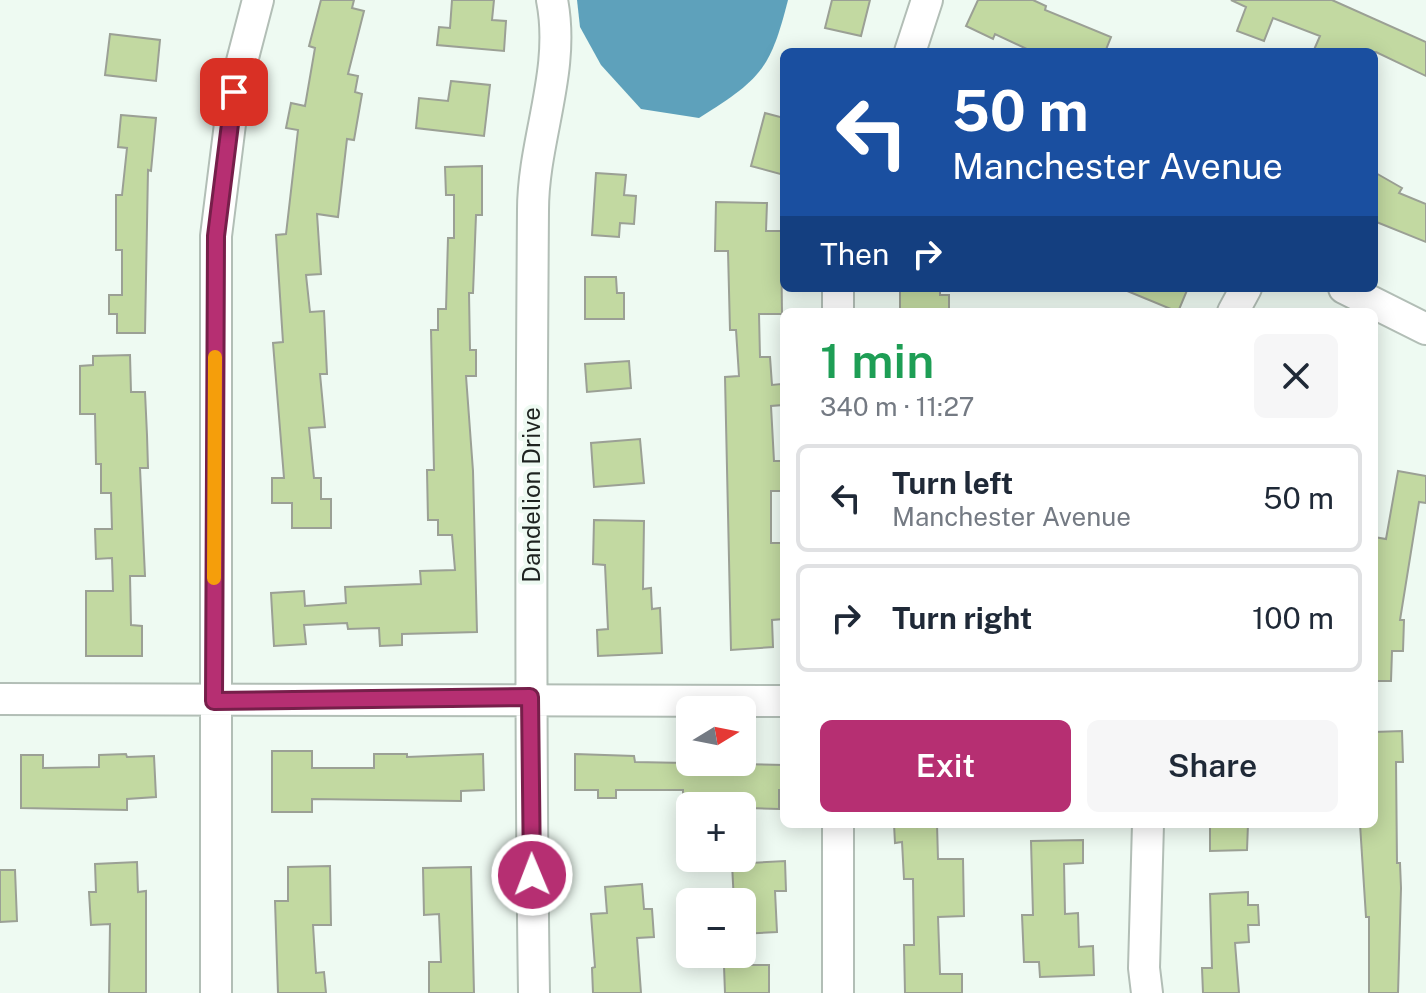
<!DOCTYPE html>
<meta charset="utf-8">
<style>
body{margin:0;font-family:"Public Sans",sans-serif;background:#f6f6f7;color:#1f2937;height:100vh;display:flex;flex-direction:column;font-size:30px;white-space:nowrap}
*{box-sizing:border-box;margin:0}
p{font-size:26px;color:#747a83}
.icon{flex:none;width:44px;height:44px;fill:none;stroke:currentColor;stroke-width:2;stroke-linecap:round;stroke-linejoin:round}
.map{position:relative;flex:1;overflow:hidden}
.panel{position:absolute;left:780px;top:308px;width:598px;height:520px;display:flex;flex-direction:column;background:#fff;border-radius:12px;box-shadow:0 4px 20px #0003}
.panel>*{flex:none}
.top-card{position:absolute;left:780px;top:48px;width:598px;height:244px;border-radius:12px;box-shadow:0 4px 20px #0003;background:#1a4fa0;color:#fff;overflow:hidden}
.needle{width:52px;rotate:80deg}
.controls{position:absolute;left:676px;top:696px;display:grid;gap:16px}
.controls a{display:grid;place-items:center;width:80px;height:80px;border-radius:12px;background:#fff;box-shadow:0 4px 20px #0003;font-size:40px}
.pin{position:absolute;display:grid;place-items:center;width:68px;height:68px;color:#fff;margin:-34px;border-radius:16px;box-shadow:0 4px 12px #0006}
.me{position:absolute;width:88px;margin:-44px;rotate:359deg;stroke-linejoin:round;filter:drop-shadow(0 0 6px #0008)}
.turn{display:flex;align-items:center;gap:28px;height:168px;padding:0 40px;font-size:36px}
.turn .icon{width:104px;height:104px;stroke-width:2.5}
.turn b{display:block;font-size:56px;line-height:68px}
.then{display:flex;align-items:center;height:76px;padding:0 40px;background:#0003;gap:16px;font-size:30px}
.round{display:grid;place-items:center;flex:none;width:84px;height:84px;border-radius:12px;background:#f6f6f7}
.headline{display:flex;align-items:center;justify-content:space-between;height:136px;padding:0 40px}
h1{font-size:48px;font-weight:600;line-height:60px;color:#1e9e55}
.primary-button{display:flex;gap:16px;margin-top:auto;padding:16px 40px}
.primary-button a{flex:1;height:92px;border-radius:12px;background:#b62f72;color:#fff;font-size:32px;font-weight:600;line-height:92px;text-align:center}
.primary-button a+a{background:#f6f6f7;color:#1f2937}
ul{padding:0;list-style:none}
li{display:flex;align-items:center;gap:24px;height:108px;margin:0 16px 12px;padding:0 24px;border:4px solid #e0e1e3;border-radius:12px}
li div{flex:1}
li b{display:block;font-size:30px}
li em{font-style:normal}
.map>svg:first-child{display:block}
.water{fill:#5ea1bb}
.building{fill:#c2d9a1;stroke:#9ba095;stroke-width:2}
.lines{fill:none;stroke-linecap:round;stroke-linejoin:round}
.minor-casing{stroke:#b2beb6;stroke-width:34}
.minor{stroke:#fff;stroke-width:30}
.route-casing{stroke:#761f4a;stroke-width:20}
.route{stroke:#b62f72;stroke-width:14}
.slow{stroke:#f59e0b;stroke-width:14}
.labels{text-anchor:middle;dominant-baseline:central;stroke-width:8;stroke-linejoin:round;paint-order:stroke}
.street-label{font-size:24px;fill:#1e2320;stroke:#eefaf2}
</style>
<div class="map">
<svg width="1426" height="993" viewBox="0 0 1426 993">
<rect width="100%" height="100%" fill="#eefaf2"/>
<!-- water -->
<path class="water" d="M577,0H788C770,71 760,79 699,118L641,109L601,65L580,27Z"/>
<!-- building -->
<path class="building" d="M321,0H354L352,8L364,11L348,74L358,76L355,92L362,94L354,140L347,139L338,217L317,214L321,274L306,275L310,312L324,311L327,374H320L325,427L309,428L314,478H321V499H331V528H292V503H272V478H284L273,343L283,342L276,235L286,234L298,130L286,128L291,103L305,106L315,48L309,46Z
M452,0H494L492,20L506,21L504,51L437,45L439,27L450,28Z
M832,0H870L861,36L825,28Z
M978,0H1033L1046,6L1045,10L1111,37L1105,52H1033L995,34L993,39L966,26Z
M1231,0H1332L1426,42V76L1376,52H1313L1320,36L1273,18L1264,41L1237,31L1246,7Z
M110,34L160,40L156,81L105,75Z
M451,81L490,85L484,136L416,128L419,98L448,101Z
M765,113L784,118V175L751,166Z
M121,115L156,118L151,171L148,170L145,333H117V314H109V295H122V250H116V195H122L127,148L118,147Z
M482,166V215H476L473,293H469L470,350H476V376H466L473,471L477,632L402,634V645L380,646L379,628L348,629L347,623L304,625L306,644L274,646L271,593L304,591L305,606L346,603L345,587L421,584L420,571L455,570L452,535H438V520H428L427,470H434L431,330H438V309H446L448,238H454V195H446L445,167Z
M1374,172L1402,188L1399,193L1426,204V242L1374,221Z
M596,173L626,175L624,195L636,196L634,224L620,223L619,237L592,235Z
M716,202L767,203L766,231H781L782,314H759L760,357H770L772,385L781,384L783,405L771,406L774,461H784V491H771V543H784V619L772,620L773,647L731,650L725,377L739,376L736,330H730L728,251H715Z
M585,277H616L617,293H624V319H585Z
M900,288H940V295H949V312H900Z
M1120,288H1188L1178,312Z
M130,355L131,392H145L147,435L148,468H140L145,576H130L131,625L142,626V656H86V591H113L112,558L96,559L95,529H112L111,493H101V464H96L95,414H80V366L93,365V356Z
M629,361L631,388L587,392L585,364Z
M640,439L644,483L594,487L591,443Z
M1398,471L1426,476V503L1419,502L1400,620H1404L1403,651H1392L1391,681H1374V537L1386,539Z
M594,520L644,521L643,589L651,588L652,609L660,608L662,653L598,656L597,630L608,629L605,565L593,564Z
M1402,731L1403,762H1396L1397,863H1400L1401,888L1398,993H1369V917H1366L1360,824H1374V732Z
M272,751H312V768H374V754H407V757L483,754L484,790L461,791V801L312,799V812H272Z
M126,754L127,757L154,756L156,797L127,799V810L21,808V755H43V768L99,767V755Z
M575,754L634,756L635,762L784,765V790H779V809L683,806V790H616V798H598V790H575Z
M894,824H937L938,859H963L964,916L938,917L940,974H962V993H905L904,945H914L913,879H904L902,842L895,843Z
M1210,824H1248L1247,850L1210,851Z
M1083,840V863L1064,864L1065,914L1078,913L1079,947L1093,946L1094,975L1040,977L1039,962H1024L1022,915H1033L1031,841Z
M785,861L786,891H775L777,932L742,934V902H734L732,864Z
M137,862L138,892L146,891V993H109L110,924L91,925L89,892H96L95,864Z
M330,866L331,925H313L316,973L324,972L326,993H278L275,901H288V867Z
M471,867L474,993H429V962H441L439,914L424,915L423,868Z
M0,870H15L17,921L0,922Z
M642,884L644,909H652L654,937L637,938L641,993H593L592,968L595,967L591,914L607,913L605,887Z
M1248,892V905H1258L1259,925H1248L1249,942L1235,943L1239,993H1203L1202,968H1212L1210,894Z
M750,965H769V993H725L724,966Z"/>
<g class="lines">
<!-- minor casing -->
<g class="minor-casing">
<path id="minor" d="M910,52L927,0
M1344,288L1426,329
M838,312V288
M1233,312L1246,288
M0,699L784,701
M838,824V993
M216,993V236L234,92L258,0
M534,993C530,732 531,471 533,210C533,140 566,71 552,0
M1147,993L1144,968L1148,824"/>
</g>
<!-- minor -->
<use href="#minor" class="minor"/>
</g>
<g class="lines">
<!-- route casing -->
<g class="route-casing">
<path id="route" d="M234,92L216,236L214,701L530,697L532,875"/>
</g>
<!-- route -->
<use href="#route" class="route"/>
<!-- slow -->
<path class="slow" d="M214,578L215,357"/>
</g>
<g class="labels">
<!-- street labels -->
<g class="street-label">
<text transform="translate(531 495) rotate(-90)">Dandelion Drive</text>
</g>
</g>
</svg>
<div class="controls">
<a><svg class="needle" viewBox="-14 -14 28 28"><path d="M0-13l5 13h-10z" fill="#e53935"/><path d="M0 13l5-13h-10z" fill="#747a83"/></svg></a>
<a>+</a>
<a>−</a>
</div>
<div class="pin" style="left:234px;top:92px;background:#d93025"><svg class="icon" aria-label="arrive" viewBox="0 0 24 24"><path d="M6 21V4h12l-3 4 3 4H6"/></svg></div>
<svg class="me" style="left:532px;top:875px" viewBox="-20 -20 40 40"><circle r="17" fill="#b62f72" stroke="#fff" stroke-width="3"/><path d="M0-11L8 9 0 5-8 9z" fill="#fff"/></svg>
<div class="top-card">
<div class="turn"><svg class="icon" aria-label="left" viewBox="0 0 24 24"><path d="M17 20v-9H6M10 6l-5 5 5 5"/></svg><div><b>50 m</b>Manchester Avenue</div></div>
<div class="then">Then<svg class="icon" aria-label="right" viewBox="0 0 24 24"><path d="M7 20v-9h11M14 6l5 5-5 5"/></svg></div>
</div>
<section class="panel">
<div class="headline"><div><h1>1 min</h1><p>340 m · 11:27</p></div><a class="round"><svg class="icon" aria-label="close" viewBox="0 0 24 24"><path d="M6 6l12 12M18 6L6 18"/></svg></a></div>
<ul>
<li><svg class="icon" aria-label="left" viewBox="0 0 24 24"><path d="M17 20v-9H6M10 6l-5 5 5 5"/></svg><div><b>Turn left</b><p>Manchester Avenue</p></div><em>50 m</em></li>
<li><svg class="icon" aria-label="right" viewBox="0 0 24 24"><path d="M7 20v-9h11M14 6l5 5-5 5"/></svg><div><b>Turn right</b></div><em>100 m</em></li>
</ul>
<div class="primary-button"><a>Exit</a><a>Share</a></div>
</section>
</div>
